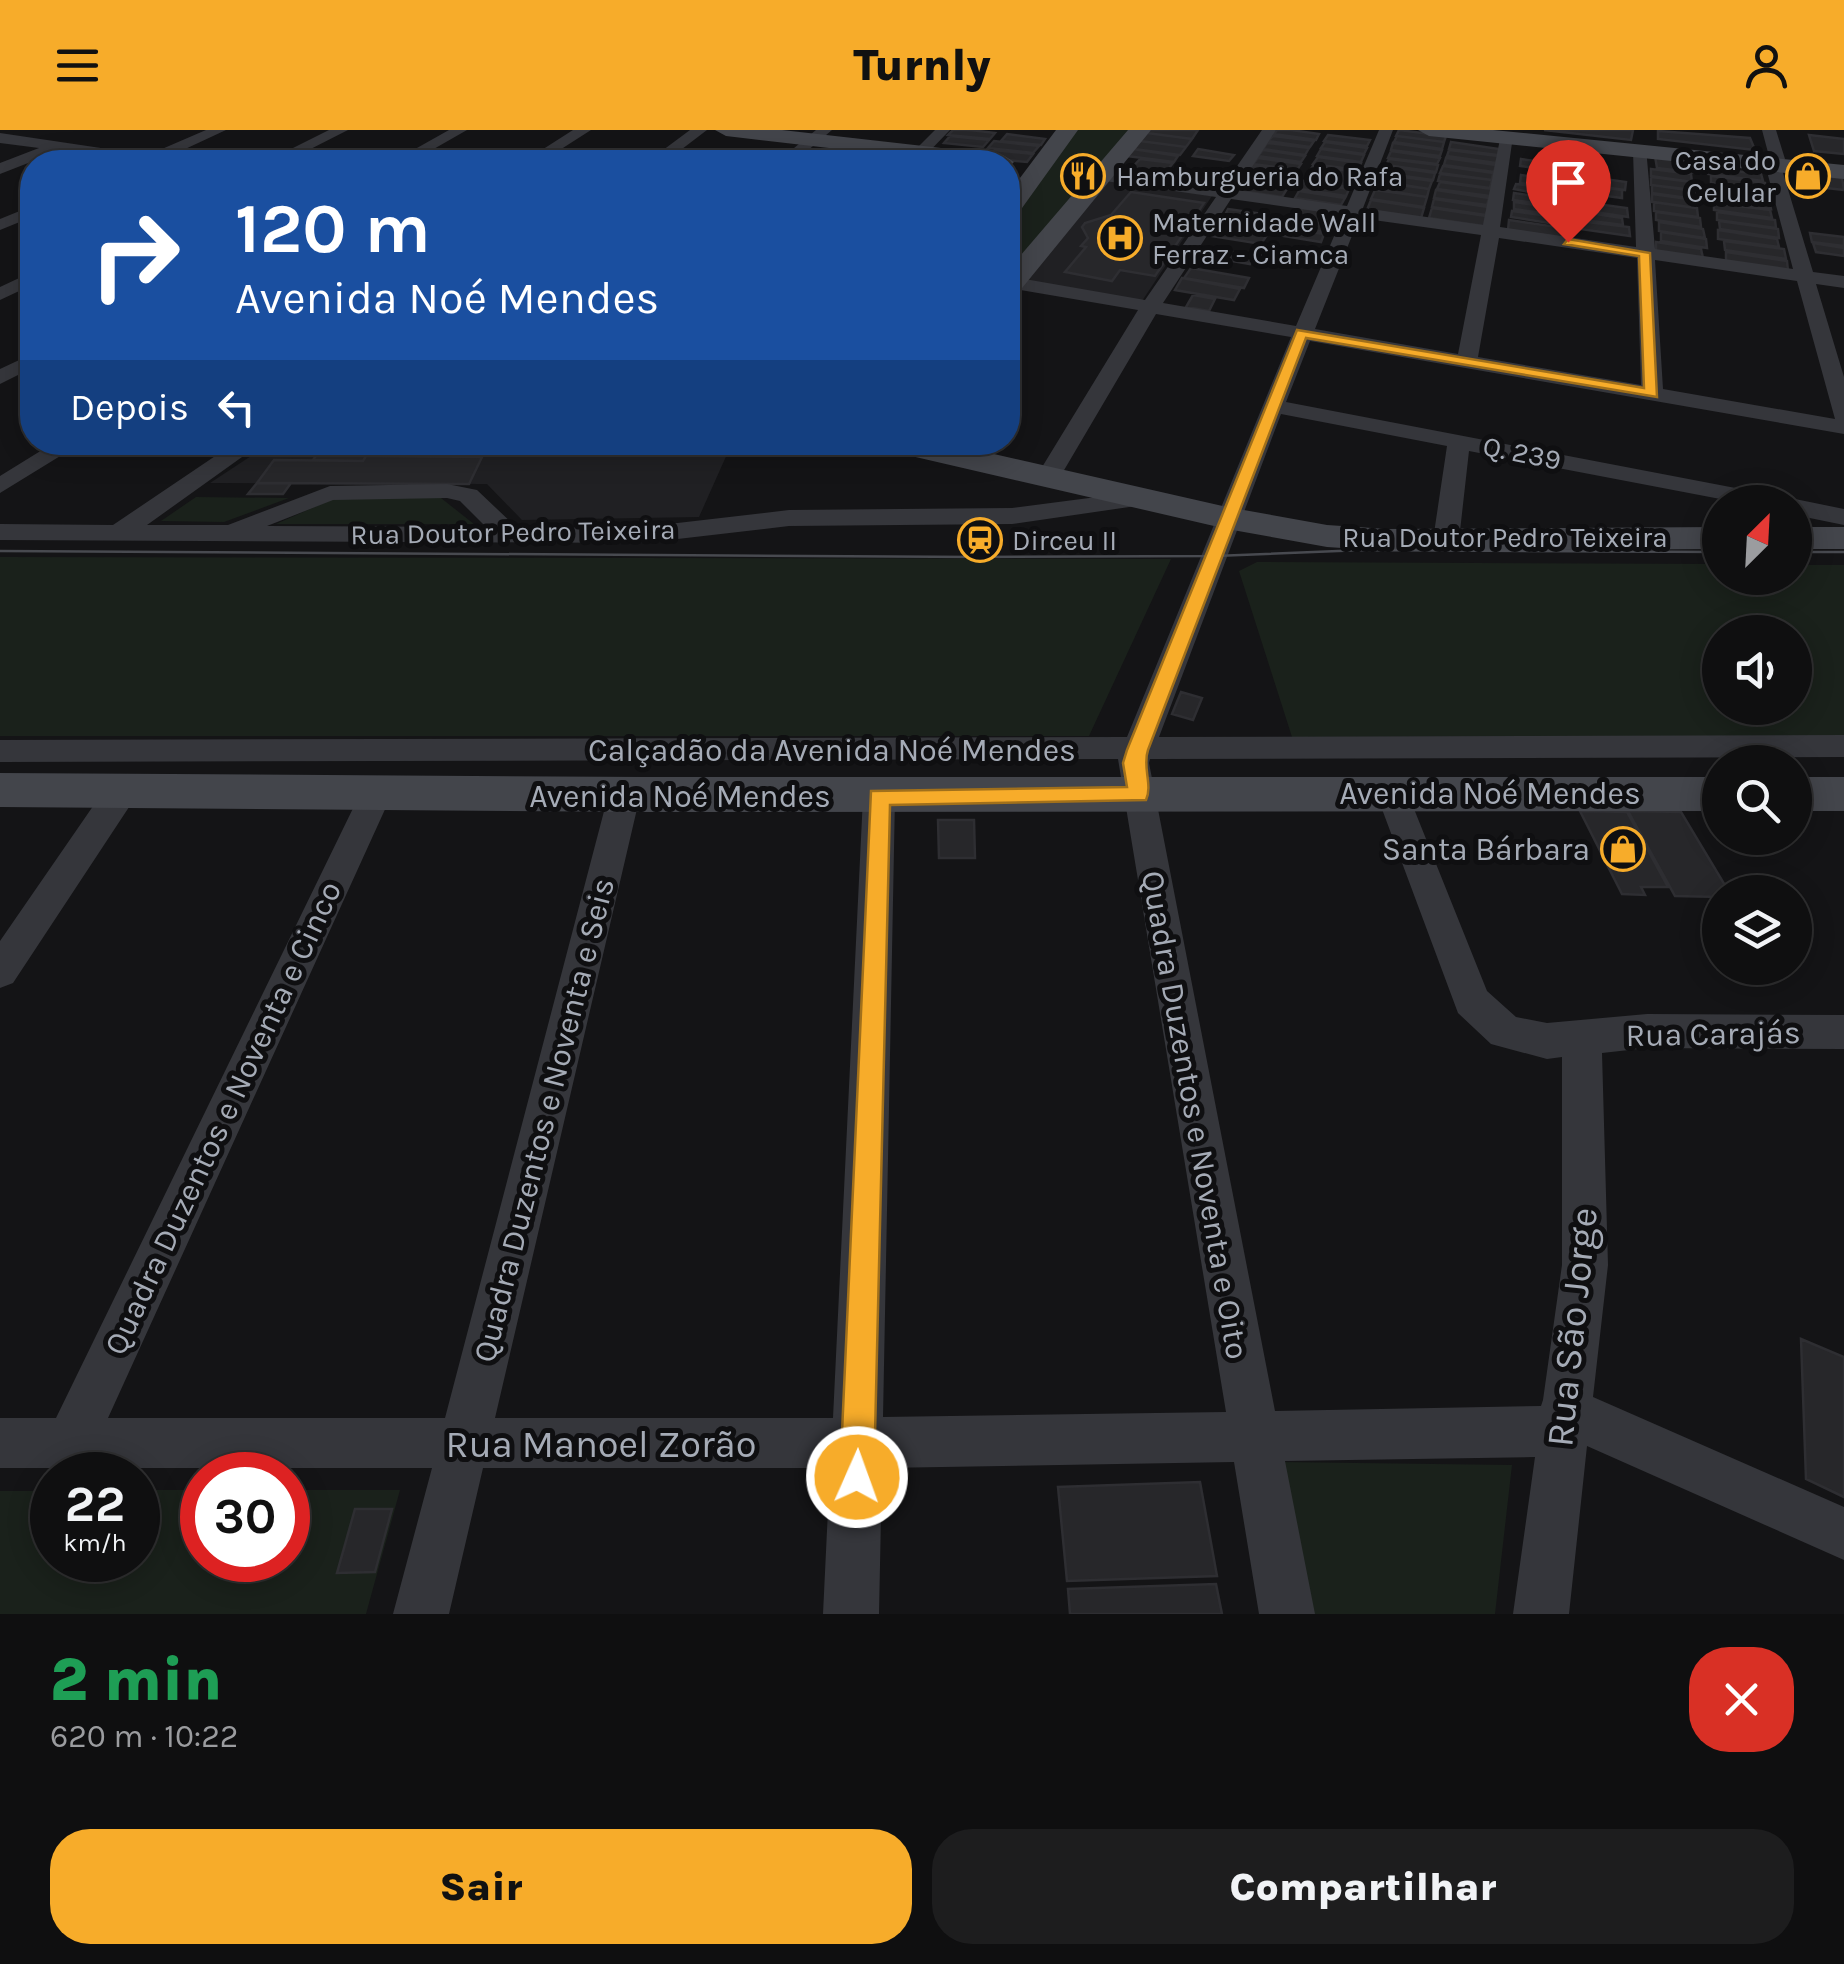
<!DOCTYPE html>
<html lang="pt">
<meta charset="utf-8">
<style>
body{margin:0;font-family:Karla,sans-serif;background:#1d1d1e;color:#f1f3f6;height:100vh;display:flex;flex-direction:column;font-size:38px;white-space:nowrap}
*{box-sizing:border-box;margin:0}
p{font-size:32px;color:#9b9c9f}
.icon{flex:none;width:55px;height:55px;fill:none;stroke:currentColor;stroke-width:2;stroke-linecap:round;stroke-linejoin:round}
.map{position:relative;height:1484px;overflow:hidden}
.sheet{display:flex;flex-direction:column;background:#0f0f10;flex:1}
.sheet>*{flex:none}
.top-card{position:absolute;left:20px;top:20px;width:1000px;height:305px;border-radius:40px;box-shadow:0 5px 25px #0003,0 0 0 2px #2f2f30;background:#1a4fa0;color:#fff;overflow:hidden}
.needle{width:65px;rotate:24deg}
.tools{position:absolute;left:1702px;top:355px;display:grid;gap:20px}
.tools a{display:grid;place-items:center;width:110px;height:110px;border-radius:50%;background:#0f0f10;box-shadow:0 5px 25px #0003,0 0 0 2px #2f2f30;font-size:50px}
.speed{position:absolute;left:30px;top:1322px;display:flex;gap:20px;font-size:50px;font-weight:700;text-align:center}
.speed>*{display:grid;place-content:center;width:130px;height:130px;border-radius:50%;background:#0f0f10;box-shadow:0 5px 25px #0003,0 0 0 2px #2f2f30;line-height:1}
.speed small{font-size:25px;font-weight:400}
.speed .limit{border:15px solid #d22;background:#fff;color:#111}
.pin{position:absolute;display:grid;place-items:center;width:85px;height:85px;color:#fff;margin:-102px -42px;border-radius:50% 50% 50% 0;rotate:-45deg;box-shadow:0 0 10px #0007}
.pin .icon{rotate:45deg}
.me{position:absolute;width:110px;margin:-55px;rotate:2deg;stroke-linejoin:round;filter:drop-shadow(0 0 8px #0008)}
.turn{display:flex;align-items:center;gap:35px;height:210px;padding:0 50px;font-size:45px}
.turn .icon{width:130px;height:130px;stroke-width:2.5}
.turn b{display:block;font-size:70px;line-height:85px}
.then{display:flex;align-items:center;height:95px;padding:0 50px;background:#0003;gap:20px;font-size:38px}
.round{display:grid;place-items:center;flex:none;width:105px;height:105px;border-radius:40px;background:#1d1d1e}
.summary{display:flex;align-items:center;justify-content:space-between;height:170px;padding:0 50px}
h1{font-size:60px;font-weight:800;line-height:75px;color:#1e9e55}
.primary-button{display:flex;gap:20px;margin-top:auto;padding:20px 50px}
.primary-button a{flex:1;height:115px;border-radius:40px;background:#f7ac2a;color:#111;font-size:40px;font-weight:800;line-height:115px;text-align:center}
.primary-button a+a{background:#1d1d1e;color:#f1f3f6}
header{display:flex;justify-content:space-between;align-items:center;height:130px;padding:0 50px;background:#f7ac2a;color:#111;font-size:45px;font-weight:800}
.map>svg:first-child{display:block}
.built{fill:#202023}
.green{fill:#1a211b;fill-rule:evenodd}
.building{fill:#27272a;stroke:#2e2e32;stroke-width:2.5}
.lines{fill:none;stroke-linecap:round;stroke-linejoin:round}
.street{fill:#35363b;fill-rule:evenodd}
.secondary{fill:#43454b;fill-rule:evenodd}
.tram{stroke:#484a50;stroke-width:2.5}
.route{fill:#f7ac2a;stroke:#a1701b;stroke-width:2.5}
.labels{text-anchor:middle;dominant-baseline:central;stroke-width:10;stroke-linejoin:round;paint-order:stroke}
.far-poi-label{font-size:28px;fill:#a5abb6;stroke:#0f0f11;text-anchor:start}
.far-street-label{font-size:28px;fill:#a5abb6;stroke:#0f0f11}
.street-label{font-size:32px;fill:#a5abb6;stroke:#0f0f11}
.poi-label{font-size:32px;fill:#a5abb6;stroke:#0f0f11;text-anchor:end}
.near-street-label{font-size:38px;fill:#a5abb6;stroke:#0f0f11}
</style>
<header><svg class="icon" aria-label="menu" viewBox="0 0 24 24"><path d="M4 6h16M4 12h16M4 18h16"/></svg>Turnly<svg class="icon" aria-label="person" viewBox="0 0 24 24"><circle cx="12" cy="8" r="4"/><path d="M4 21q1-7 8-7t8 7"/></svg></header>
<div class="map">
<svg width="1844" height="1484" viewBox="0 0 1844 1484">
<rect width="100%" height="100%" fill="#141416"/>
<!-- built -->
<path class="built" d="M1104,49L1212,66L1142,171L1021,149Z
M271,313H732L699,387L522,390L487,354L210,353Z"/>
<!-- green -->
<path class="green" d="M1075,0H1134L1008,144V89Z
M196,367L289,368L224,392L161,391Z
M335,368H441L474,394H276Z
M0,427L1171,429L1089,606H0Z
M1257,432L1720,434V448H1795V435H1844V606L1292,607L1239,441ZM1720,502H1795V578H1720Z
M1281,1332L1512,1335L1495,1484H1311Z
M138,1360H202V1430H288V1360H400L366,1484H0V1361H52V1430H138Z"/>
<!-- building -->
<path class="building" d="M953,0H970L995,3L990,9L948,5Z
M1150,0H1198L1192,9L1147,3Z
M1277,0H1291L1319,4L1316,10L1274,4Z
M1399,0L1446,6L1444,12L1396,6Z
M1544,0H1633L1631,10Z
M1658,1L1750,8L1755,20L1658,9Z
M1147,3L1192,9L1186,17L1140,11Z
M1007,4L1045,9L1041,15L1001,11Z
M1328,5L1370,10L1367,16L1324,11Z
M1809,5L1844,9V24L1814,21Z
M950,6L989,10L983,17L944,13Z
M1273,6L1314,11L1310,17L1268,11Z
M1397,6L1444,12L1442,19L1394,12Z
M994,11L1039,16L1033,23L988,18Z
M1140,11L1186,17L1180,25L1134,19Z
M1325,12L1367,18L1364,24L1321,18Z
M1451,12L1499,19L1498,25L1449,19Z
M1267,13L1309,18L1305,25L1263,19Z
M1393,13L1442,20L1440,26L1391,20Z
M1133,19L1178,26L1174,32L1127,26Z
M1198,19L1234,25L1229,31L1193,26Z
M1321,19L1364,25L1361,32L1317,26Z
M993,20L1033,24L1027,32L986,28Z
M1263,20L1305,26L1301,32L1258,26Z
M1449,20L1498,26L1496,33L1447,26Z
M1391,21L1440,28L1437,34L1388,28Z
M1655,26L1699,32L1701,43L1657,38Z
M1318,27L1361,33L1358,40L1313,34Z
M1258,28L1301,34L1297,40L1253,34Z
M1446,28L1496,35L1494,42L1444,35Z
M1140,29L1173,33L1162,47L1128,42Z
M1389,29L1438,35L1436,42L1386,35Z
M1521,29L1570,36L1569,43L1520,36Z
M1252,36L1296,42L1292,49L1248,42Z
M1313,36L1357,42L1354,48L1309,42Z
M1385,36L1435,43L1433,50L1382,43Z
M1443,36L1493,43L1492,50L1440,43Z
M1708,38L1761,44L1763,51L1708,44Z
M1651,39L1691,44L1692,52L1651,46Z
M1797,43L1842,48L1844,60L1800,55Z
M1248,44L1292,50L1288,57L1243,51Z
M1309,44L1353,50L1350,57L1304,51Z
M1381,44L1432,51L1429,59L1378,51Z
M1440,44L1492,50L1490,58L1438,51Z
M1521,45L1564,51L1562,59L1520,53Z
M1711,46L1765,53L1767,61L1711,53Z
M1590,47L1626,52L1625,60L1590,55Z
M1651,47L1692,52L1694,60L1651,55Z
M1304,52L1349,59L1346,66L1300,59Z
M1378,52L1429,59L1427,67L1375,59Z
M1440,52L1492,59L1490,66L1437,59Z
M1242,53L1287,59L1282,67L1237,60Z
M1516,54L1562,60L1561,68L1514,59Z
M1577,54L1622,60V68L1576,62Z
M1652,55L1694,61L1695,69L1652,63Z
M1712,55L1767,62L1769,69L1713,62Z
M1375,60L1427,67L1424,77L1371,69Z
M1436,60L1489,68L1487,75L1434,68Z
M1299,61L1345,68L1341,75L1295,68Z
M1131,62L1204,73L1155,146L1120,140L1112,151L1065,142L1086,117L1081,116L1088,108L1082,97L1085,93L1111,85Z
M1514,63L1557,69L1555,76L1513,70Z
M1652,64L1695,70L1696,78L1652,72Z
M1713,64L1769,71L1771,79L1714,71Z
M1434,69L1488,77L1486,85L1432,77Z
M1371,70L1424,78L1421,88L1367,80Z
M1514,72L1550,77V84L1514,79Z
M1582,72L1627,78L1628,87L1582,80Z
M1654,72L1697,78L1698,87L1654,81Z
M1714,73L1770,80L1772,88L1714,80Z
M1302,78L1342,84L1338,93L1299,86Z
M1432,78L1486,86L1484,96L1429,88Z
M1228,79L1270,85L1267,93L1224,87Z
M1512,81L1556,87V94L1511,87Z
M1576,81L1622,88L1623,95L1576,89Z
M1656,82L1700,88L1701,97L1656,90Z
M1717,82L1775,90L1776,98L1717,90Z
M1224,88L1267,95L1261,103L1218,97Z
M1292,88L1334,95L1331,103L1287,96Z
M1509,90L1565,98V108L1508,100Z
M1579,91L1629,97L1630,106L1580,99Z
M1719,91L1778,99L1779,108L1720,99Z
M1659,92L1703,99L1705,108L1659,101Z
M1218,97L1267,105L1261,114L1212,106Z
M1289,99L1324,104L1321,112L1271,104L1274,100Z
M1718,100L1777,109L1779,117L1718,109Z
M1661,102L1706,109L1707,118L1661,111Z
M1810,103L1844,107V116L1812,112Z
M1724,111L1784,119L1786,129L1725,120Z
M1656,112L1701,119L1703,128L1656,121Z
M1813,113L1844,118V126L1816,122Z
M1268,116L1319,125L1314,135L1262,126Z
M1220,120L1254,126L1250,134L1215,128Z
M1726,122L1787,131L1788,141L1726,131Z
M1191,138L1249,148L1244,158L1184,148Z
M1182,148L1240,159L1234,170L1175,160Z
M1193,165L1215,169L1209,181L1186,177Z
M320,312H386L378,326H366L363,331L313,330L320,320H315Z
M405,312H493L489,320H433L429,326H397Z
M366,326H378L482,327L469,354L257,353L274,330L363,331Z
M257,353H291L283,364H248Z
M1181,562L1202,568L1193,590L1172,584Z
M1580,681L1627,682L1668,757H1641L1645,765L1622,764Z
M1628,681L1681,682L1729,762H1720V767L1675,766Z
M938,690H974L975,728H939Z
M1801,1209L1844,1227V1367L1806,1349Z
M1200,1352L1217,1446L1067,1451L1058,1357Z
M355,1379H392L375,1442L337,1443Z
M1216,1454L1222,1484H1070L1068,1459Z"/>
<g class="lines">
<!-- street -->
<path class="street" d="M206,0H226L168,27L175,32H136L59,21L0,44V33L39,18L0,13V3L148,25Z
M329,0H348L285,32H265Z
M449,0H467L411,32H392Z
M573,0H591L541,32H523Z
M690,0H707L665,32H647Z
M816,0H832L794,32H777Z
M935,0H950L919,32H903Z
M1262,0H1276L1237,60L1347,76L1379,0H1393L1363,78L1483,95L1500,9L1513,6L1500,97L1636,117L1633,21L1646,18L1655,119L1793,139L1765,34L1770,30L1762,0H1776L1785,29L1780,33L1813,142L1844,146V158L1816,154L1844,247V304L1310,211L1286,272L1772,365L1784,372H1736L1469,321L1459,410L1446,418L1433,410L1447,316L1281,284L1159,607L1844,605V627L1150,629L1149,633L1275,1281L1541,1276L1543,1270L1562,1135V927L1547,929L1491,914L1458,883L1376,663L1380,654L1392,651L1404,654L1487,861L1516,887L1547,893L1647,884L1844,885V919L1647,918L1602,923L1608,1135L1593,1267L1844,1377V1430L1587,1316L1569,1484H1513L1535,1327L1285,1331L1315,1484H1259L1234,1332L882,1338L879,1484H823L830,1338H483L449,1484H393L432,1338H0V1288H56L360,664L364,655L376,652L388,655L392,664L108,1288H445L608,666L612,657L624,654L636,657L640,666L495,1288H833L863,667L867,658L879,655L891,658L895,667L883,1287L1226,1282L1118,629L0,632V610L1127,607L1291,207L1156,184L1060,347L1048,354L1036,347L1138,180L1008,158V146L1145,170L1216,67L1098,50L1090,45L1098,40L1222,58ZM1231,69L1343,85L1296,196L1163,173ZM1359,88L1481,105L1458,224L1315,199ZM1499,108L1637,128L1641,255L1478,227ZM1655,130L1797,151L1835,289L1663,259Z
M32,76V87L0,100V89Z
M32,142V155L0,170V157Z
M32,224V238L0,254V239Z
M55,312H83L0,363V346Z
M236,312H263L147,395H228L330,356L447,354L477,360L516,397H643L789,380L1012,378L1143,361L1155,368L1143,375L1012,394L789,396L643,413L0,410V394L113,395ZM447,368L460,371L486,397L267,396L333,370Z
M1795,369L1844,379V395L1795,385V372H1786Z
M121,650L133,653L137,662L133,671L13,853L0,858V811L109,653Z"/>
<!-- secondary -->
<path class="secondary" d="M715,0H782L1003,25L1014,32L1008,38V32H950L726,6Z
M1056,0H1078L1017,85L1008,87V64Z
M1128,0H1151L1018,163L1008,165V140Z
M1418,0H1493L1844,35V49L1429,6Z
M878,312H941L1227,377L1327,395L1387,399L1720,397V419L1387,421L1327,417L1227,399L894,322L882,319Z
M1795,397H1844V419H1795Z
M0,643L645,647H1720V681L645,682L0,677Z
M1795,647H1844V681H1795Z"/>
<!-- tram -->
<path class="tram" d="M0,421L977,427L1215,426L1363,420L1720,422
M1795,422H1844"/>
</g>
<!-- route -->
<path class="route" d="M1568,109L1650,123L1657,267L1306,208L1148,620C1142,637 1153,655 1146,670L890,675L874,1347L869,1359L857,1364L845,1359L840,1347L871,661L1127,657L1123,633L1127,620L1297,200L1644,258L1639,126L1564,114Z"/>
<!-- icons -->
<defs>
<g id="restaurant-ring" transform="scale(2.25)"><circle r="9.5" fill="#0f0f11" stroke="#f7ac2a" stroke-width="1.5"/><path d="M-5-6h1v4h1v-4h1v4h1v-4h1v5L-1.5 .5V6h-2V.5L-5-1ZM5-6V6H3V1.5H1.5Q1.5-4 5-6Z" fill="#f7ac2a"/></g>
<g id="shop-ring" transform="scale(2.25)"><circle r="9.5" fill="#0f0f11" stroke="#f7ac2a" stroke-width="1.5"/><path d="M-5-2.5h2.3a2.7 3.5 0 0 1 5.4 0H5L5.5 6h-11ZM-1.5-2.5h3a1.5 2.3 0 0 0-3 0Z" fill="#f7ac2a"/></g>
<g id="hospital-ring" transform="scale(2.25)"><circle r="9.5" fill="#0f0f11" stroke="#f7ac2a" stroke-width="1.5"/><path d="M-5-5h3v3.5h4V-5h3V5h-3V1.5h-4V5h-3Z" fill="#f7ac2a"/></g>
<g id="station-ring" transform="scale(2.25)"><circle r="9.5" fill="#0f0f11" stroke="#f7ac2a" stroke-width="1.5"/><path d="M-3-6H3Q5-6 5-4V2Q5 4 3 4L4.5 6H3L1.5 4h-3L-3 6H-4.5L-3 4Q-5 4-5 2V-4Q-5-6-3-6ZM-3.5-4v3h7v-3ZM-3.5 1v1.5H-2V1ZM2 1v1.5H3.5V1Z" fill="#f7ac2a"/></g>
</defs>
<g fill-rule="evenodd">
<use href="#restaurant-ring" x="1083" y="46"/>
<use href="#shop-ring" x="1808" y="46"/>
<use href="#hospital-ring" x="1120" y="108"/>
<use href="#station-ring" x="980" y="410"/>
<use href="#shop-ring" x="1623" y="719"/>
</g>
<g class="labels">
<!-- far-poi labels -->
<g class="far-poi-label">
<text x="1776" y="30" text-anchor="end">Casa do<tspan x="1776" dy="32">Celular</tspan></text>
<text x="1116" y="46">Hamburgueria do Rafa</text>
<text x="1152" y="92">Maternidade Wall<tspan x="1152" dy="32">Ferraz - Ciamca</tspan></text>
<text x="1012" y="410">Dirceu II</text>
</g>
<!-- far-street labels -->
<g class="far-street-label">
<text transform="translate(1522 323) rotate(11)">Q. 239</text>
<text transform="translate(513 402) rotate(-1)">Rua Doutor Pedro Teixeira</text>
<text x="1505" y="407">Rua Doutor Pedro Teixeira</text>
</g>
<!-- street labels -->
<g class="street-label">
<text x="832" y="620">Calçadão da Avenida Noé Mendes</text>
<text x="1490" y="663">Avenida Noé Mendes</text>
<text x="680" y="666">Avenida Noé Mendes</text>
<text transform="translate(1713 904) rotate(-1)">Rua Carajás</text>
<text transform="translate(1195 985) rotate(80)">Quadra Duzentos e Noventa e Oito</text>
<text transform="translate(223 988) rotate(-65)">Quadra Duzentos e Noventa e Cinco</text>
<text transform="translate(544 990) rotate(-76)">Quadra Duzentos e Noventa e Seis</text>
</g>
<!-- poi labels -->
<g class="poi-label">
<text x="1590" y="719">Santa Bárbara</text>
</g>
<!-- near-street labels -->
<g class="near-street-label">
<text transform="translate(1572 1197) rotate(-84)">Rua São Jorge</text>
<text x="601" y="1314">Rua Manoel Zorão</text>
</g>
</g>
</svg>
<div class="tools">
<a><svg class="needle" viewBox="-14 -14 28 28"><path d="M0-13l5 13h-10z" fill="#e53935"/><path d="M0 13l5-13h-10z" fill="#9b9c9f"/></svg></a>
<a><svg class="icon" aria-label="sound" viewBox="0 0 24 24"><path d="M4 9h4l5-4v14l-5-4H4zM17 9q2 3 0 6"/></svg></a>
<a><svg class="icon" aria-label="search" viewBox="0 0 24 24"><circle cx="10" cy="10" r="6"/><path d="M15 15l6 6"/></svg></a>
<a><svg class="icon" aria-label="layers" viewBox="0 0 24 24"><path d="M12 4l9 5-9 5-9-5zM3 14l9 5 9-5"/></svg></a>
</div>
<div class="speed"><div>22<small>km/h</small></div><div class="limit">30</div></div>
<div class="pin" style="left:1568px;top:112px;background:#d93025"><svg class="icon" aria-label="arrive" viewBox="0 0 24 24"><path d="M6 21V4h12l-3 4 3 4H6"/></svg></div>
<svg class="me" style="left:857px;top:1347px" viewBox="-20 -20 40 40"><circle r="17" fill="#f7ac2a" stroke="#fff" stroke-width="3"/><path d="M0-11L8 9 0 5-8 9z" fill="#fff"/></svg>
<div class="top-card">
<div class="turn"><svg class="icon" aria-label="right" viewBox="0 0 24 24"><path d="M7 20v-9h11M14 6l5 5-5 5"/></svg><div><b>120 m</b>Avenida Noé Mendes</div></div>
<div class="then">Depois<svg class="icon" aria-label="left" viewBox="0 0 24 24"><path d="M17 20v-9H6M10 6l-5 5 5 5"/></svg></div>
</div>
</div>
<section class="sheet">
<div class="summary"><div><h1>2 min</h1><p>620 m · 10:22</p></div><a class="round" style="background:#d93025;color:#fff"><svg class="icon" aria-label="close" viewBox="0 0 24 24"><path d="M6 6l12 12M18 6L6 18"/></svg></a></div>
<div class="primary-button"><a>Sair</a><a>Compartilhar</a></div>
</section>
